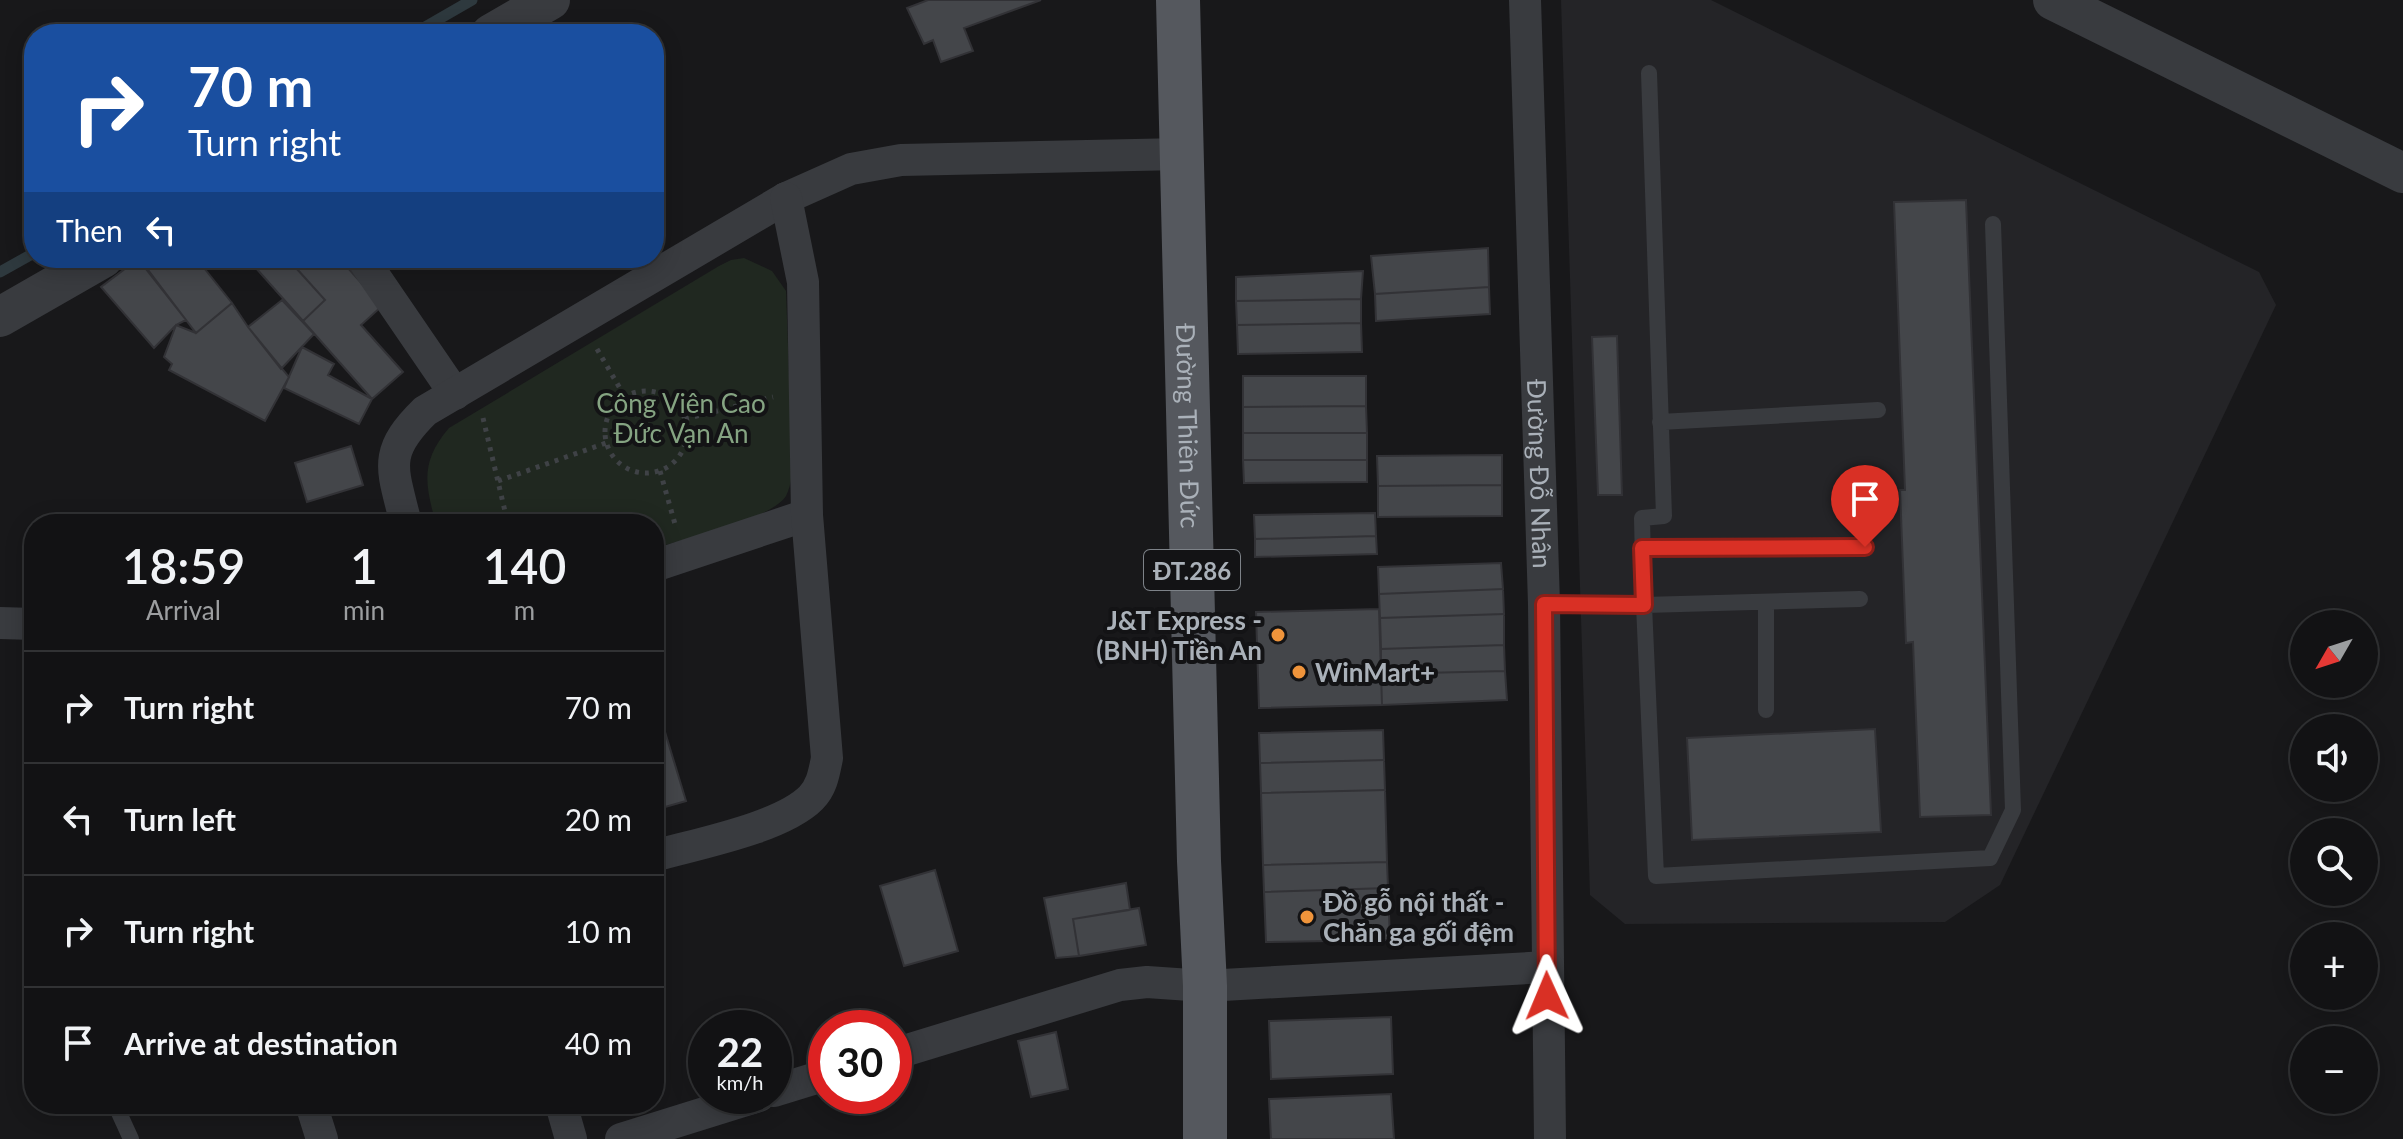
<!DOCTYPE html>
<meta charset="utf-8">
<style>
body{margin:0;font-family:Lato,sans-serif;background:#1b1b1d;color:#f1f3f6;height:100vh;display:flex;flex-direction:column;font-size:30px;white-space:nowrap}
*{box-sizing:border-box;margin:0}
p{font-size:26px;color:#9c9ea0}
.icon{flex:none;width:44px;height:44px;fill:none;stroke:currentColor;stroke-width:2;stroke-linecap:round;stroke-linejoin:round}
.map{position:relative;flex:1;overflow:hidden}
.side{position:absolute;left:24px;top:514px;width:640px;height:600px;display:flex;flex-direction:column;background:#121214;border-radius:32px;box-shadow:0 4px 20px #0003,0 0 0 2px #313234}
.side>*{flex:none}
.guide{position:absolute;left:24px;top:24px;width:640px;height:244px;border-radius:32px;box-shadow:0 4px 20px #0003,0 0 0 2px #313234;background:#1a4fa0;color:#fff;overflow:hidden}
.needle{width:52px;rotate:231deg}
.controls{position:absolute;left:2290px;top:610px;display:grid;gap:16px}
.controls a{display:grid;place-items:center;width:88px;height:88px;border-radius:50%;background:#121214;box-shadow:0 4px 20px #0003,0 0 0 2px #313234;font-size:40px}
.speed{position:absolute;left:688px;top:1010px;display:flex;gap:16px;font-size:40px;font-weight:700;text-align:center}
.speed>*{display:grid;place-content:center;width:104px;height:104px;border-radius:50%;background:#121214;box-shadow:0 4px 20px #0003,0 0 0 2px #313234;line-height:1}
.speed small{font-size:20px;font-weight:400}
.speed .limit{border:12px solid #d22;background:#fff;color:#111}
.pin{position:absolute;display:grid;place-items:center;width:68px;height:68px;color:#fff;margin:-82px -34px;border-radius:50% 50% 50% 0;rotate:-45deg;box-shadow:0 0 8px #0007}
.pin .icon{rotate:45deg}
.me{position:absolute;width:88px;margin:-44px;rotate:359deg;stroke-linejoin:round;filter:drop-shadow(0 0 6px #0008)}
.turn{display:flex;align-items:center;gap:28px;height:168px;padding:0 32px;font-size:36px}
.turn .icon{width:104px;height:104px;stroke-width:2.5}
.turn b{display:block;font-size:56px;line-height:68px}
.then{display:flex;align-items:center;height:76px;padding:0 32px;background:#0003;gap:16px;font-size:30px}
.eta{display:flex;justify-content:space-evenly;align-items:center;height:136px;text-align:center}
.eta b{font-size:48px;font-weight:600;line-height:56px}
ul{padding:0;list-style:none}
li{display:flex;align-items:center;gap:24px;height:112px;padding:0 32px;border-top:2px solid #313234}
li div{flex:1}
li b{display:block;font-size:30px}
li em{font-style:normal}
.map>svg:first-child{display:block}
.built{fill:#242427}
.green{fill:#202820}
.lines{fill:none;stroke-linecap:round;stroke-linejoin:round}
.stream{stroke:#2e393e;stroke-width:11}
.building{fill:#44464a;stroke:#323236;stroke-width:2}
.path{stroke:#3f4246;stroke-width:5;stroke-dasharray:4 6;stroke-linecap:butt}
.service{stroke:#393b3f;stroke-width:16}
.minor{stroke:#393b3f;stroke-width:32}
.tertiary{stroke:#393b3f;stroke-width:40}
.primary{stroke:#55585e;stroke-width:44}
.route-casing{stroke:#8d1f18;stroke-width:20}
.route{stroke:#d93025;stroke-width:14}
.poi-dot{fill:#ef943b;stroke:#131315;stroke-width:3}
.labels{text-anchor:middle;dominant-baseline:central;stroke-width:8;stroke-linejoin:round;paint-order:stroke}
.shield{fill:#131315;stroke:#7d8288;stroke-width:2}
.shield-label{font-size:24px;font-weight:bold;fill:#aab1b9}
.park-label{font-size:26px;fill:#85a482;stroke:#131315}
.street-label{font-size:26px;fill:#aab1b9;stroke:#131315}
.poi-label{font-size:26px;font-weight:bold;fill:#aab1b9;stroke:#131315;text-anchor:start}
</style>
<div class="map">
<svg width="2403" height="1139" viewBox="0 0 2403 1139">
<rect width="100%" height="100%" fill="#18181a"/>
<!-- built -->
<path class="built" d="M1561,0H1711L2259,272L2276,305L2000,885L1945,922L1625,924L1590,895Z"/>
<!-- green -->
<path class="green" d="M744,258L772,271L786,291L792,459C792,472 792,484 786,496C772,519 682,540 654,548V524H436C425,484 420,462 449,428L719,266L731,260Z"/>
<g class="lines">
<!-- stream -->
<path class="stream" d="M413,34L472,0
M0,272L34,253"/>
</g>
<!-- building -->
<path class="building" d="M928,0H1041L964,28L973,51L941,62L933,40L924,44L907,8Z
M1966,200L1991,815L1920,817L1913,642L1906,643L1900,490H1905L1894,202Z
M1488,248L1489,287L1375,294L1371,256Z
M139,258H196L232,303L196,333Z
M247,258H287L325,300L303,321Z
M309,258H339L382,306L361,325L403,372L372,399L303,321L325,300L297,269Z
M138,259L186,320L176,325L154,348L101,287Z
M1363,271L1361,299L1236,301V277Z
M1489,287L1490,314L1376,321L1375,294Z
M1361,299V323L1237,325L1236,301Z
M282,300L314,334L281,369L248,327Z
M232,303L248,327L289,377L265,421L169,370L172,364L164,357L176,325L196,333Z
M1361,323L1362,352L1238,354L1237,325Z
M1617,336L1622,495H1598L1592,337Z
M302,347L334,364L328,375L372,399L359,424L284,388Z
M1243,376H1366V406L1243,407Z
M1366,406L1367,433H1243V407Z
M1243,433H1367V460H1243Z
M351,446L363,485L307,502L295,463Z
M1502,455V485L1378,486L1377,456Z
M1243,460H1367V482L1244,483Z
M1502,485V516L1378,517V486Z
M1375,513L1376,536L1255,539L1254,515Z
M1376,536L1377,554L1255,557V539Z
M1501,563L1503,589L1379,594L1378,567Z
M1503,589L1504,614L1380,618L1379,594Z
M1379,609L1382,705L1259,708L1256,612Z
M1504,614V645L1381,649L1380,618Z
M1504,645L1505,671L1381,674V649Z
M1505,671L1507,700L1382,705L1381,674Z
M662,722L686,801L658,809L654,796V725Z
M1875,729L1881,832L1692,840L1687,738Z
M1383,730L1384,760L1260,763L1259,733Z
M1384,760L1385,790L1261,793L1260,763Z
M1385,790L1387,862L1263,865L1261,793Z
M1387,862L1388,888L1264,892L1263,865Z
M935,870L958,951L904,966L880,886Z
M1126,883L1130,910L1073,919L1079,956L1056,958L1044,898Z
M1388,888L1390,940L1266,942L1264,892Z
M1139,908L1146,945L1079,956L1073,919Z
M1391,1017L1393,1074L1271,1079L1269,1021Z
M1056,1032L1068,1089L1031,1097L1018,1041Z
M1391,1094L1394,1139H1271L1269,1099Z"/>
<g class="lines">
<!-- path -->
<path class="path" d="M597,349L625,397
M605 432a41 41 0 1 1 82 0a41 41 0 1 1-82 0Z
M483,418L508,524
M685,419L773,397
M660,471L675,524
M498,481L606,443"/>
<!-- service -->
<path class="service" d="M1649,73L1664,516L1642,518L1644,605L1860,599
M1660,422L1878,410
M1642,548L1865,547
M1544,604L1644,605L1656,876L1990,858L2013,810L1993,224
M1766,710V602
M115,1104L131,1139"/>
<!-- minor -->
<g class="minor">
<path id="s1" d="M1525,0L1544,604L1550,1139"/>
<path d="M362,258L455,394"/>
<path d="M406,524C393,469 381,454 425,411L786,198L851,169L901,160L1182,154"/>
<path d="M654,566L807,515"/>
<path d="M0,623L34,624"/>
<path d="M654,856C696,844 781,828 811,798C822,787 824,773 827,758L807,515L803,282L786,198"/>
<path d="M894,1054L1120,985L1147,982L1205,986L1547,967"/>
<path d="M774,1091L826,1075"/>
<path d="M311,1104L322,1139"/>
<path d="M561,1104L571,1139"/>
<path d="M621,1139L759,1096"/>
</g>
<!-- tertiary -->
<path class="tertiary" d="M2053,0L2403,173
M491,34L550,0
M0,317L103,258"/>
<!-- primary -->
<path class="primary" id="s2" d="M1178,0L1199,861L1205,986V1139"/>
</g>
<g class="lines">
<!-- route casing -->
<g class="route-casing">
<path id="route" d="M1547,996L1544,604L1644,605L1642,548L1865,547"/>
</g>
<!-- route -->
<use href="#route" class="route"/>
</g>
<!-- markers -->
<g class="poi-dot">
<circle cx="1278" cy="635" r="8"/>
<circle cx="1299" cy="672" r="8"/>
<circle cx="1307" cy="917" r="8"/>
</g>
<g class="labels">
<!-- shield labels -->
<rect class="shield" x="1144" y="550" width="96" height="40" rx="6"/>
<g class="shield-label">
<text x="1192" y="570">ĐT.286</text>
</g>
<!-- park labels -->
<g class="park-label">
<text x="681" y="403">Công Viên Cao<tspan x="681" dy="30">Đức Vạn An</tspan></text>
</g>
<!-- street labels -->
<g class="street-label">
<text stroke="none"><textPath href="#s2" startOffset="426">Đường Thiên Đức</textPath></text>
<text stroke="none"><textPath href="#s1" startOffset="474">Đường Đỗ Nhân</textPath></text>
</g>
<!-- poi labels -->
<g class="poi-label">
<text x="1262" y="620" text-anchor="end">J&amp;T Express -<tspan x="1262" dy="30">(BNH) Tiền An</tspan></text>
<text x="1315" y="672">WinMart+</text>
<text x="1323" y="902">Đồ gỗ nội thất -<tspan x="1323" dy="30">Chăn ga gối đệm</tspan></text>
</g>
</g>
</svg>
<div class="controls">
<a><svg class="needle" viewBox="-14 -14 28 28"><path d="M0-13l5 13h-10z" fill="#e53935"/><path d="M0 13l5-13h-10z" fill="#9c9ea0"/></svg></a>
<a><svg class="icon" aria-label="sound" viewBox="0 0 24 24"><path d="M4 9h4l5-4v14l-5-4H4zM17 9q2 3 0 6"/></svg></a>
<a><svg class="icon" aria-label="search" viewBox="0 0 24 24"><circle cx="10" cy="10" r="6"/><path d="M15 15l6 6"/></svg></a>
<a>+</a>
<a>−</a>
</div>
<div class="speed"><div>22<small>km/h</small></div><div class="limit">30</div></div>
<div class="pin" style="left:1865px;top:547px;background:#d93025"><svg class="icon" aria-label="arrive" viewBox="0 0 24 24"><path d="M6 21V4h12l-3 4 3 4H6"/></svg></div>
<svg class="me" style="left:1547px;top:996px" viewBox="-20 -20 40 40"><path d="M0-17L14 15 0 8-14 15z" fill="#d93025" stroke="#fff" stroke-width="4"/></svg>
<div class="guide">
<div class="turn"><svg class="icon" aria-label="right" viewBox="0 0 24 24"><path d="M7 20v-9h11M14 6l5 5-5 5"/></svg><div><b>70 m</b>Turn right</div></div>
<div class="then">Then<svg class="icon" aria-label="left" viewBox="0 0 24 24"><path d="M17 20v-9H6M10 6l-5 5 5 5"/></svg></div>
</div>
<section class="side">
<div class="eta">
<div><b>18:59</b><p>Arrival</p></div>
<div><b>1</b><p>min</p></div>
<div><b>140</b><p>m</p></div>
</div>
<ul>
<li><svg class="icon" aria-label="right" viewBox="0 0 24 24"><path d="M7 20v-9h11M14 6l5 5-5 5"/></svg><div><b>Turn right</b></div><em>70 m</em></li>
<li><svg class="icon" aria-label="left" viewBox="0 0 24 24"><path d="M17 20v-9H6M10 6l-5 5 5 5"/></svg><div><b>Turn left</b></div><em>20 m</em></li>
<li><svg class="icon" aria-label="right" viewBox="0 0 24 24"><path d="M7 20v-9h11M14 6l5 5-5 5"/></svg><div><b>Turn right</b></div><em>10 m</em></li>
<li><svg class="icon" aria-label="arrive" viewBox="0 0 24 24"><path d="M6 21V4h12l-3 4 3 4H6"/></svg><div><b>Arrive at destination</b></div><em>40 m</em></li>
</ul>
</section>
</div>
